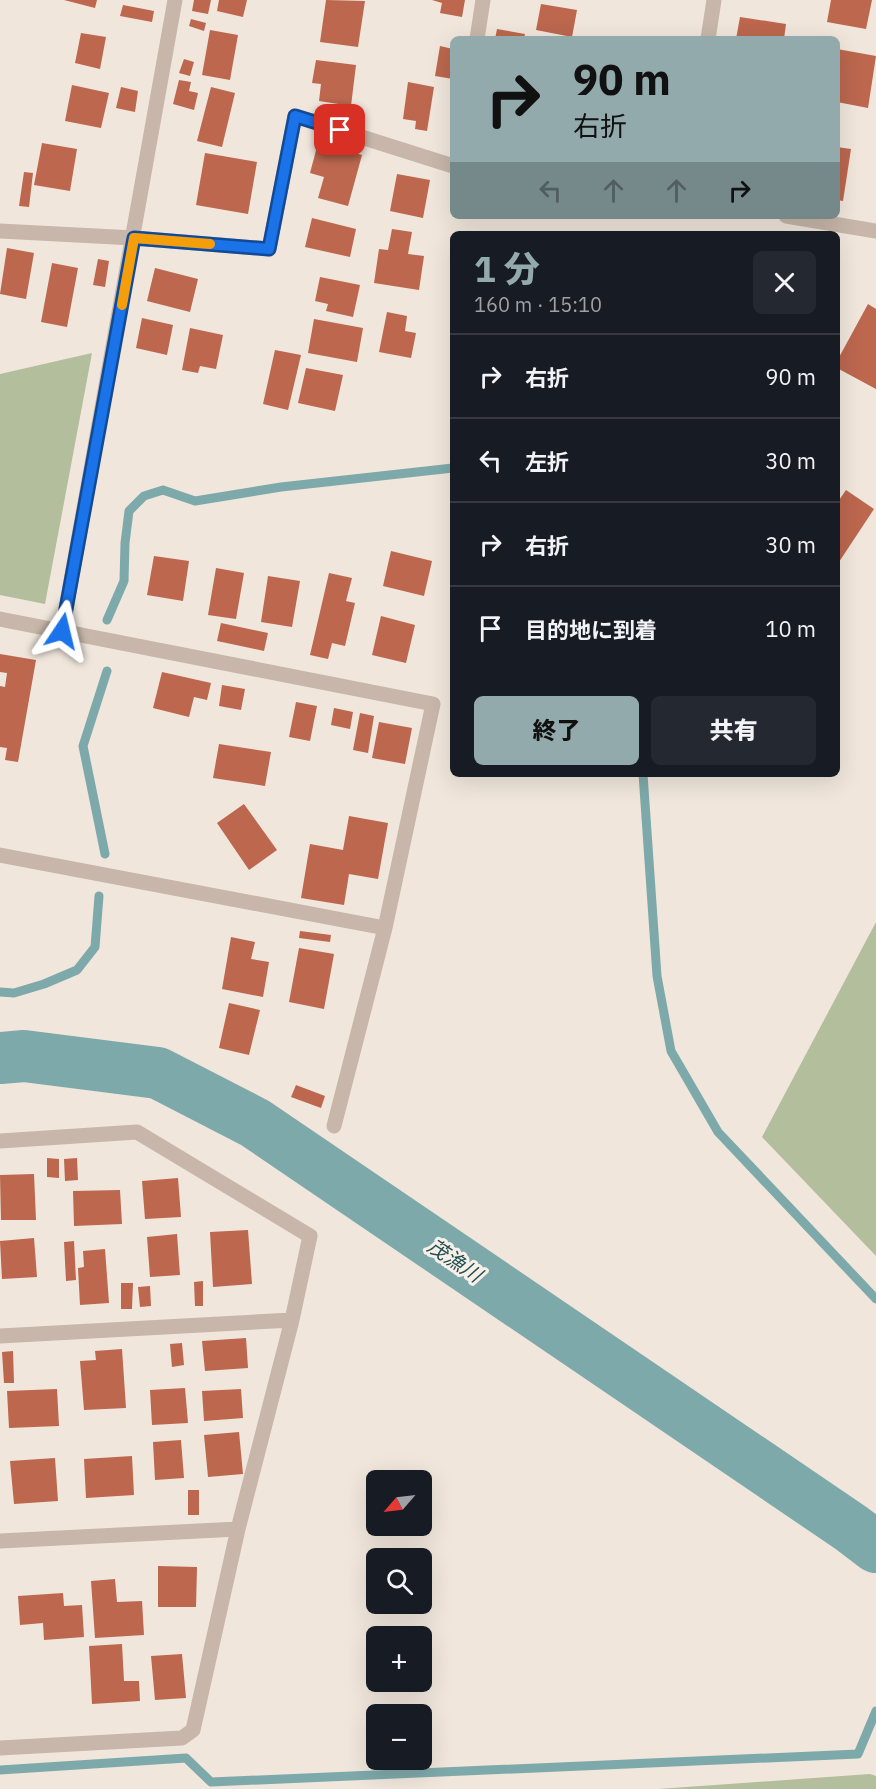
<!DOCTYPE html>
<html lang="ja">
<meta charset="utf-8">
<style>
body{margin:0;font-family:"IBM Plex Sans","Noto Sans JP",sans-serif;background:#242831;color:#f1f3f6;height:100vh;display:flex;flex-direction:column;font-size:22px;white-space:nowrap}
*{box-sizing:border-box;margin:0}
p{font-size:20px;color:#9ea1a6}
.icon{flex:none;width:33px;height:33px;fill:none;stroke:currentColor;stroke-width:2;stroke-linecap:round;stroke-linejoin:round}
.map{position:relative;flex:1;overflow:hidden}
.details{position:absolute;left:450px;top:231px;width:390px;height:546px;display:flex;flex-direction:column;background:#171b24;border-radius:9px;box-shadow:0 6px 24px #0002}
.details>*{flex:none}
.guide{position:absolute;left:450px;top:36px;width:390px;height:183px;border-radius:9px;box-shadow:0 6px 24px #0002;background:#93aaad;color:#111;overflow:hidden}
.needle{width:39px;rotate:242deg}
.controls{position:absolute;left:366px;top:1470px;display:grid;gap:12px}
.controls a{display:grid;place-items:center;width:66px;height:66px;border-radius:9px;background:#171b24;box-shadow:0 6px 24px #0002;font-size:30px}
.pin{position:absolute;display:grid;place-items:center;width:51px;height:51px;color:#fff;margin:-26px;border-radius:12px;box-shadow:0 3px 9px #0006}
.me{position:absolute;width:66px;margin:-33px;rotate:10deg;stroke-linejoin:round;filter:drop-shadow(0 0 4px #0008)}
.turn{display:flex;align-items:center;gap:21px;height:126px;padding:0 24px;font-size:27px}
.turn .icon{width:78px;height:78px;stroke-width:2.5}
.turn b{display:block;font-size:42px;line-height:51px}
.lanes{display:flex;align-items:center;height:57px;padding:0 24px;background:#0003;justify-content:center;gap:30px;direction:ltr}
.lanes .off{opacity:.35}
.round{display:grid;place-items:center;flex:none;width:63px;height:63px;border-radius:9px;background:#242831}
.headline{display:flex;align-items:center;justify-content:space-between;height:102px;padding:0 24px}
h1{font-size:36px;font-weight:800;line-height:45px;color:#93aaad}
.cta{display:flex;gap:12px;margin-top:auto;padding:12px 24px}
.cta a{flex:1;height:69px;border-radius:9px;background:#93aaad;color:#111;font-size:24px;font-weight:800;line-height:69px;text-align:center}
.cta a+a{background:#242831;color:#f1f3f6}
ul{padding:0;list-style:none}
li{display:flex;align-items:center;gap:18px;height:84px;padding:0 24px;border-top:2px solid #363941}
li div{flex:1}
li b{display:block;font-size:22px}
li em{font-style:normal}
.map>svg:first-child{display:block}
.green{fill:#b3be9d}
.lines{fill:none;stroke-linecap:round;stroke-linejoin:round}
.stream{stroke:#7ea9ab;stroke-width:9}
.river{stroke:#7ea9ab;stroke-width:52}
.building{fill:#bc674e}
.minor{stroke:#c7b6a9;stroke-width:15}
.route-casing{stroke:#114b97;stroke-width:15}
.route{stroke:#1a73e8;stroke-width:10}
.slow{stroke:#f59e0b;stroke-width:10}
.labels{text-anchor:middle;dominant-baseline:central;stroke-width:6;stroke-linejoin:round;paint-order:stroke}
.water-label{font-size:20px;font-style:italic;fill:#215053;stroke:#f8f0e8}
</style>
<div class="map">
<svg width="876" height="1789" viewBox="0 0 876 1789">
<rect width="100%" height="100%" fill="#f0e6dc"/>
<!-- green -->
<path class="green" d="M92,353L45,604L0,595V374Z
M876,922V1256L762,1137Z
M870,1774L876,1776V1789H658Z"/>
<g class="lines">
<!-- stream -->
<path class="stream" d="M107,620L124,581L125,543L129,511L144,496L163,490L195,501L281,487L453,468
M643,774L657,976L671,1051L718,1132L876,1299
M105,854L83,746L107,671
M0,992L14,993L44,984L77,970L95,947L99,896
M0,1770L186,1758L211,1782L858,1754L876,1711"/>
<!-- river -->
<path class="river" d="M0,1058L24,1056L158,1073L255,1123L851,1528L876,1547"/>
</g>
<!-- building -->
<path class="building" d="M64,0H97L95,8Z
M194,0H211L208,14L192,11Z
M219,0H247L243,17L217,11Z
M326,0L365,1L358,47L320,42Z
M432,0H465L462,17L440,13L442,3Z
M831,0H872L866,29L827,22Z
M541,4L577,10L572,37L536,30Z
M123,5L154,11L152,22L120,16Z
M740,17L786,24L784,39H736Z
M191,19L206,23L204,31L189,26Z
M497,29L525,34L524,39H495Z
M210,30L238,35L230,80L202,75Z
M81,33L106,37L100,69L75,63Z
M440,46L453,49V79L435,76Z
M837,49L876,56L868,108L837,102Z
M184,59L194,62L190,76L179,73Z
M316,60L356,65L351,106L319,101L321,84L312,83Z
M179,80L191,82L189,91L198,93L194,110L173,104Z
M408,82L434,87L427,131L415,129L416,121L403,119Z
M72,85L109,93L101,128L65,121Z
M121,87L138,91L135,112L116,108Z
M211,87L235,93L222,147L197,141Z
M42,143L77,149L70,191L34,185Z
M318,143L362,155L348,206L318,198L324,177L310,173Z
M837,147L851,149L843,201L837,200Z
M205,153L257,162L248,214L196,205Z
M24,172L33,173L29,207L19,206Z
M397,174L430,180L423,218L390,211Z
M312,218L356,229L350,257L305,247Z
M392,229L412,232L408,254L424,256L419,290L374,283L379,249L388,250Z
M7,248L34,253L26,299L0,294Z
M98,259L109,261L105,287L93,285Z
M52,263L78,268L67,327L41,322Z
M155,268L198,279L190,312L147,301Z
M320,277L360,285L353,317L326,311L328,304L315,301Z
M868,304L876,309V389L837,368V361Z
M387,312L407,316L405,331L416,333L411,358L379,352Z
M142,318L173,325L167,355L136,348Z
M314,319L363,328L357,362L308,353Z
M190,328L223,335L216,369L200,366L198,373L182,370Z
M275,350L301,355L288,410L263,404Z
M306,368L343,375L335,411L298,403Z
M846,490L874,509L837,565V503Z
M391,551L432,561L424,596L383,586Z
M154,556L189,561L183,601L147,595Z
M216,568L244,573L236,619L208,615Z
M329,573L352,578L346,601L355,603L345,646L332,643L328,659L310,655Z
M268,576L300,581L292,627L261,622Z
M381,616L415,625L406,663L372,655Z
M221,623L268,633L264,651L217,641Z
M0,654L36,660L18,762L5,760L7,748L0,747V686L5,687L7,673L0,672Z
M162,672L211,683L207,700L194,697L189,717L153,708Z
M222,685L245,689L241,710L219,706Z
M296,702L317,706L310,741L289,737Z
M334,708L353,712L350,729L331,725Z
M360,713L374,716L368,753L353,750Z
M379,722L412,728L405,764L372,758Z
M219,744L271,752L265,786L213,778Z
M244,804L277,850L249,870L217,823Z
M349,816L388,823L378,879L349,874L344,905L301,898L310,844L343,850Z
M300,931L331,935L330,942L299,938Z
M231,937L255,942L251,959L269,962L263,997L222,989Z
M299,948L334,954L324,1009L289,1002Z
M229,1003L260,1010L249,1055L219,1048Z
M296,1085L325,1096L321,1108L291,1097Z
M47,1158L59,1159V1178L47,1177Z
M77,1158L78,1180L65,1181L64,1159Z
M34,1174L36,1220H1L0,1175Z
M178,1178L181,1217L145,1219L142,1181Z
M120,1190L122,1224L74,1226L73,1191Z
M248,1230L252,1284L213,1287L210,1232Z
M177,1234L180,1275L150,1277L147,1237Z
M34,1238L37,1277L2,1279L0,1241Z
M74,1241L76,1280L66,1281L64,1242Z
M105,1249L109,1303L80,1305L78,1268L84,1267L83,1251Z
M203,1281V1306H195L194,1282Z
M121,1283H133L132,1309H121Z
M150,1286L151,1306L140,1307L138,1287Z
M246,1338L248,1368L205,1371L202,1341Z
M182,1343L184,1365L172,1367L170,1344Z
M122,1349L126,1408L84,1410L80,1361L96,1360L95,1351Z
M13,1351L14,1383H4L2,1352Z
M185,1388L188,1423L152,1425L150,1390Z
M57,1389L59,1426L9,1428L7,1391Z
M241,1389L243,1418L204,1421L202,1391Z
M239,1432L243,1474L208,1477L204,1435Z
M181,1440L184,1478L155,1480L153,1442Z
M132,1456L134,1495L86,1498L84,1459Z
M55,1458L58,1501L14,1504L10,1461Z
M188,1490H199V1515H188Z
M158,1566L197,1567L196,1607H158Z
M115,1579L117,1602L142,1601L144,1635L95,1638L91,1581Z
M63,1593L64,1606L82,1605L84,1637L44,1640L43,1623L20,1625L18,1596Z
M122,1644L124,1681H139L140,1701L92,1704L89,1646Z
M182,1654L186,1698L155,1700L151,1656Z"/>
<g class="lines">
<!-- minor -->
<path class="minor" d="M477,39L483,0
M708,39L714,0
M786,216L876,231
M0,231L134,238L269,249L295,116L453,166
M0,619L433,704L385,928L334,1126
M62,631L175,0
M0,855L385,928
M0,1141L137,1132L310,1236L292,1320L238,1529L193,1730L182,1738L0,1748
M0,1336L292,1320
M0,1541L238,1529"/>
</g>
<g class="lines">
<!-- route casing -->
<g class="route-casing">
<path id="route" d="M62,631L134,238L269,249L295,116L340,130"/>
</g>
<!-- route -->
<use href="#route" class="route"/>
<!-- slow -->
<path class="slow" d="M122,305L134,238L210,244"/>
</g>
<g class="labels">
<!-- water labels -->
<g class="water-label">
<text transform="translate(455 1260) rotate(34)">茂漁川</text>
</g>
</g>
</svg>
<div class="controls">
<a><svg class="needle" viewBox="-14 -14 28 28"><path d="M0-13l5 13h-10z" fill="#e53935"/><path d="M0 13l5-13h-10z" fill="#9ea1a6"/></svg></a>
<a><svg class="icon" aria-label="search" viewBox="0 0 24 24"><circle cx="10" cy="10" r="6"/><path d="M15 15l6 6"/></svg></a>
<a>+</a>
<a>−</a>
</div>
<div class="pin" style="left:340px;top:130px;background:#d93025"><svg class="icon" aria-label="arrive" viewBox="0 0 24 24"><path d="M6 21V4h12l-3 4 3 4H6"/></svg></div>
<svg class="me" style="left:62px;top:631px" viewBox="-20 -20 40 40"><path d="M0-17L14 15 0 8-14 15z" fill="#1a73e8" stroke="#fff" stroke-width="4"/></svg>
<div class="guide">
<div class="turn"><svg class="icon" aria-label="right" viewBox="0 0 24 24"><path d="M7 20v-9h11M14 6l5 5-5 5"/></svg><div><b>90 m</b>右折</div></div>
<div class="lanes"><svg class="icon off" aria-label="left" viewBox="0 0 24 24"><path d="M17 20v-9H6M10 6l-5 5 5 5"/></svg><svg class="icon off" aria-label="ahead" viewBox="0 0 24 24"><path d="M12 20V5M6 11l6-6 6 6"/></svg><svg class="icon off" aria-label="ahead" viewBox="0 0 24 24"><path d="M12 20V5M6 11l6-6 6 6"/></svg><svg class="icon" aria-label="right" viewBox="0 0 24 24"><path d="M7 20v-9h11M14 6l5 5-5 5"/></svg></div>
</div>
<section class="details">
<div class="headline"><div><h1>1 分</h1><p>160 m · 15:10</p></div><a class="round"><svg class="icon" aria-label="close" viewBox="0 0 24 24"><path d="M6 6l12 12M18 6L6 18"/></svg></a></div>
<ul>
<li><svg class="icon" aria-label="right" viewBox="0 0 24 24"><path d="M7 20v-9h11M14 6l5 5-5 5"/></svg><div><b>右折</b></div><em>90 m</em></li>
<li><svg class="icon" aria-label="left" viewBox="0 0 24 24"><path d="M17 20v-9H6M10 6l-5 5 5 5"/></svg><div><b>左折</b></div><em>30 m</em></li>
<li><svg class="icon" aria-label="right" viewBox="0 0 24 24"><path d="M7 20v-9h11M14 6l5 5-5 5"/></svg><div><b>右折</b></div><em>30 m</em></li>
<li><svg class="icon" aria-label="arrive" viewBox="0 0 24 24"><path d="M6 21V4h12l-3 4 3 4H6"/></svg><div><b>目的地に到着</b></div><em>10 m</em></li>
</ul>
<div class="cta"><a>終了</a><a>共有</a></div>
</section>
</div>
